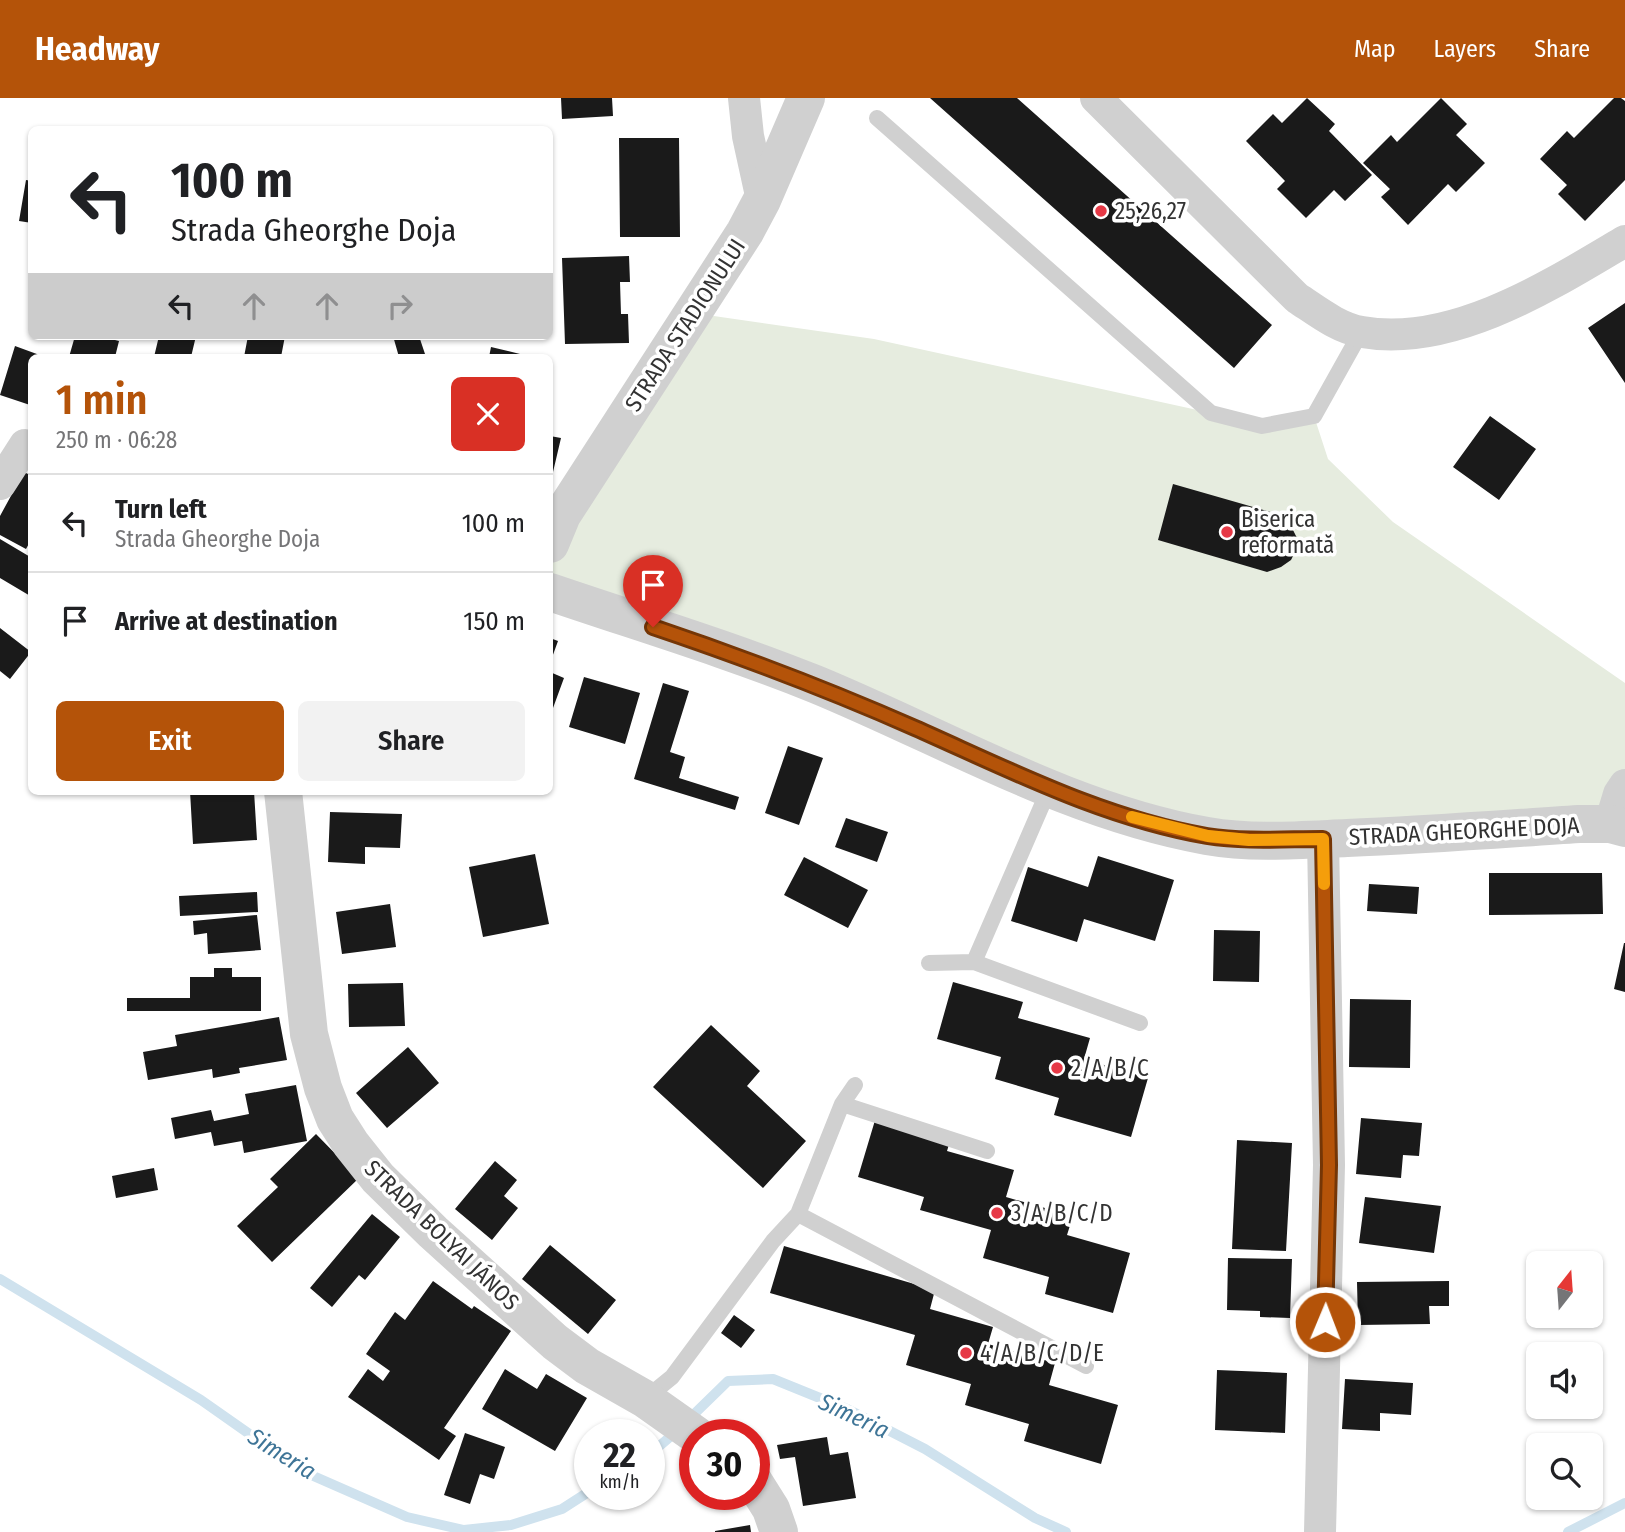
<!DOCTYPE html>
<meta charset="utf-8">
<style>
body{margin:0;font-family:"Fira Sans Condensed",sans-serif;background:#f2f2f2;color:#202124;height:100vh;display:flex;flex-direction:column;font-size:26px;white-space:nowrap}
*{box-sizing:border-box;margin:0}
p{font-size:23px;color:#757577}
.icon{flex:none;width:38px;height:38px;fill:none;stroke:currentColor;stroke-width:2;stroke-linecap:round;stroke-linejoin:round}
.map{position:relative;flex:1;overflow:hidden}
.details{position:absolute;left:28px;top:256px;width:525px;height:441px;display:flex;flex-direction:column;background:#fff;border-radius:10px;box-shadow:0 2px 5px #0004}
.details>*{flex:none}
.guide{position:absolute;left:28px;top:28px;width:525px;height:214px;border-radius:10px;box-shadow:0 2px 5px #0004;background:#fff;color:#202124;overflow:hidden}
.needle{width:46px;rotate:17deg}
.controls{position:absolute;left:1526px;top:1153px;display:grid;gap:14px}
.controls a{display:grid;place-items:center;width:77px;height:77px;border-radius:10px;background:#fff;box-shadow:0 2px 5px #0004;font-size:35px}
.speed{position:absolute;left:574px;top:1321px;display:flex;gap:14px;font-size:35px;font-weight:700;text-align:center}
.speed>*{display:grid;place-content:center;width:91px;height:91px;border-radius:50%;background:#fff;box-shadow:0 2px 5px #0004;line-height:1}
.speed small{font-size:18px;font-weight:400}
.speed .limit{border:10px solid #d22;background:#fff;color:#111}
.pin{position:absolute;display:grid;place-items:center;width:60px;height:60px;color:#fff;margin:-72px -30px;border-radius:50% 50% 50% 0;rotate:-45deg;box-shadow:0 0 7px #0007}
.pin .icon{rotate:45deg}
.me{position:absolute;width:77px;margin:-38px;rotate:1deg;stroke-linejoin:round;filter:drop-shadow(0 0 5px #0008)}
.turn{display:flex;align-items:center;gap:24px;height:147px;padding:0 28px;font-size:32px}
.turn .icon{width:91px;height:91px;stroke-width:2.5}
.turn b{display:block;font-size:49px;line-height:60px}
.lanes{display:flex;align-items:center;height:66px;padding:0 28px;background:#0003;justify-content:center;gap:35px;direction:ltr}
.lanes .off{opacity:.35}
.round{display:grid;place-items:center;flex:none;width:74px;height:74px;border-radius:10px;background:#f2f2f2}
.overview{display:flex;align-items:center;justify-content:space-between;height:119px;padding:0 28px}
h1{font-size:42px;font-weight:600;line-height:52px;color:#b45309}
.cta{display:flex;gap:14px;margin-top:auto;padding:14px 28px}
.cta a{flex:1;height:80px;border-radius:10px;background:#b45309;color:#fff;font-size:28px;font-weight:600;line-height:80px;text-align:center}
.cta a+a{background:#f2f2f2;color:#202124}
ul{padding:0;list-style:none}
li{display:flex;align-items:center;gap:21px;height:98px;padding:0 28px;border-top:2px solid #e0e0e0}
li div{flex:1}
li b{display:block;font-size:26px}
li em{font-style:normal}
header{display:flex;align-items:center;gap:42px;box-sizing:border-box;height:98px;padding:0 35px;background:#b45309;color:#fff}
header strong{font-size:33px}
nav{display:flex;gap:38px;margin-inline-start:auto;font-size:24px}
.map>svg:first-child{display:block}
.green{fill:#e6ecdf}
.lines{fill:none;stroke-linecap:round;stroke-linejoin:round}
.stream{stroke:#cfe2ee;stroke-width:10}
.building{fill:#1a1a1a}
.service{stroke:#d0d0d0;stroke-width:16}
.minor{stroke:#d0d0d0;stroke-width:32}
.tertiary{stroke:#d0d0d0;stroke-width:38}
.route-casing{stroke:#753606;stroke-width:18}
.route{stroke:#b45309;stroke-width:12}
.slow{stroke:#f59e0b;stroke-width:12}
.poi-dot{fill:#e63946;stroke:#fff;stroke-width:2.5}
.labels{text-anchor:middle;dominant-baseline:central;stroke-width:7;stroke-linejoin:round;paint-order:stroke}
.poi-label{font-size:23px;fill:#333;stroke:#fff;text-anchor:start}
.street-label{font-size:23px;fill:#333;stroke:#fff}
.water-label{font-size:24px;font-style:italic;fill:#3f7597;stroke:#fff}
</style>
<header>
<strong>Headway</strong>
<nav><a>Map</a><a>Layers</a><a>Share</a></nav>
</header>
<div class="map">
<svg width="1625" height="1434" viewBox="0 0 1625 1434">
<rect width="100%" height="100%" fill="#fff"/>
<!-- green -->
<path class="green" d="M693,215L874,241L1211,315L1262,328L1314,318L1328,361L1393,424L1625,585V687L1610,726L1208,738L550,494V446Z"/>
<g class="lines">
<!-- stream -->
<path class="stream" d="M0,1181L201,1302L302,1373L407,1419L464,1432L511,1427L562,1411L590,1393
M688,1322L728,1283L773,1281L847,1311L925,1351L1035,1420L1066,1434
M649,1357L678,1332
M1568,1434L1625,1405"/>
</g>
<!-- building -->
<path class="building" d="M561,0H612L613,18L562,21Z
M930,0H1017L1272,227L1234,270Z
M1307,0L1335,26L1329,33L1372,77L1345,103L1334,92L1306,120L1277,91L1285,83L1246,43L1273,16L1282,25Z
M1441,0L1467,26L1456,37L1485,65L1456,94L1448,86L1408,127L1381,99L1390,91L1363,65L1391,37L1397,44Z
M1614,0H1621L1625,3V82L1585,123L1558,96L1567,87L1540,61L1567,33L1574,40Z
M619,40H679L680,139H620Z
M26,82L32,83V125L19,123Z
M629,158L630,184H620L621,216H628L629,245L565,246L562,160Z
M1625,205V285L1588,230Z
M75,238H99L119,243L115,259H69Z
M159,238H196L191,259H154Z
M248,238H285L281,259H244Z
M393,238H419L426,259H399Z
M15,248L45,259H32L30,307L0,297Z
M491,249L524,257L523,259H489Z
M1490,318L1536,351L1499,402L1453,369Z
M550,338L561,340L553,374L550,373Z
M24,374L32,378V440L26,451L0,437V418Z
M1173,386L1281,417L1291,428L1297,440L1296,452L1291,462L1281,469L1267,474L1158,442Z
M0,441L32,460V499L0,480Z
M0,530L31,554L10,581L0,573Z
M550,540L558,543L550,565Z
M550,574L564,580L553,610L550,609Z
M584,579L640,595L625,646L569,629Z
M663,585L689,593L670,654L685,659L679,680L739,699L735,712L634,681Z
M788,648L823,660L799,727L765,715Z
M190,693H254L257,742L193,746Z
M330,714L402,716L400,750L365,749V766L328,764Z
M846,720L888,734L877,764L835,749Z
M535,756L549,826L483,839L469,769Z
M1098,758L1174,782L1155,843L1084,821L1077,844L1011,823L1028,769L1088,789Z
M804,759L868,792L848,830L784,797Z
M1489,775H1602L1603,816L1489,817Z
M1369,786L1419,789L1417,816L1367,813Z
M257,794L258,814L180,818L179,798Z
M390,806L396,849L342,856L336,814Z
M257,817L261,852L208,856L207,835L194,837L193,823Z
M1214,832L1260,833L1259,884L1213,883Z
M1624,845H1625V894L1614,891Z
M214,870H232V879H261V913H127V900H190V879H214Z
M953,884L1023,904L1018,920L1090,940L1084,961L1148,980L1131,1039L1054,1017L1059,1000L995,981L1001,959L937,941Z
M403,885L405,928L349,929L348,886Z
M1350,901L1411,902L1410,970L1349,969Z
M279,919L287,962L239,970L240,975L213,980L212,971L148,982L143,954L177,948L175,937Z
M711,927L760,973L747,988L806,1043L763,1090L653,989Z
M408,949L439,985L387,1030L356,995Z
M296,987L307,1043L244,1055L242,1043L214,1048L211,1034L175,1041L171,1020L211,1012L214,1023L249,1016L245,996Z
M876,1019L951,1040L947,1053L1014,1072L1006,1099L1073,1118L1067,1137L1130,1155L1113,1215L1045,1196L1049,1179L983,1160L991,1132L920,1112L924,1099L858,1079Z
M1361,1020L1422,1025L1419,1058L1403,1057L1401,1080L1356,1076Z
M316,1036L359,1080L272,1164L237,1128L278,1089L270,1081Z
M1237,1042L1292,1045L1286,1153L1232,1151Z
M495,1063L517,1082L504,1098L518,1110L492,1142L455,1111Z
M154,1070L158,1092L116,1100L112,1078Z
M1365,1099L1441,1108L1434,1155L1359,1145Z
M372,1116L400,1139L365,1182L359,1177L332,1209L310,1190Z
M550,1147L616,1202L588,1236L522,1181Z
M784,1148L935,1192L930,1211L993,1229L988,1246L1055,1265L1049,1287L1118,1307L1101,1366L1024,1343L1029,1326L965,1307L971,1286L906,1267L915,1237L770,1195Z
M1228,1160L1292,1161L1290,1220L1260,1219V1213L1227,1212Z
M433,1183L472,1211L474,1208L511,1233L444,1330L456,1338L439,1362L348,1299L368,1271L383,1283L390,1273L366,1256L395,1214L405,1222Z
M1449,1183V1208H1429L1430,1226L1358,1227L1357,1184Z
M734,1217L755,1232L741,1250L721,1235Z
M505,1271L537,1291L546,1276L587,1300L555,1353L482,1311Z
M1217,1272L1287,1275L1285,1335L1215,1332Z
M1345,1281L1413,1285L1411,1317L1380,1315V1333L1342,1331Z
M465,1335L505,1349L494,1381L480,1376L470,1406L444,1397Z
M827,1339L830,1357L848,1354L856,1400L803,1408L795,1359L780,1361L777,1347Z
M750,1427L751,1434H715V1433Z"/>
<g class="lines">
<!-- service -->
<path class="service" d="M877,20L1211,315L1262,328L1314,318L1361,234
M974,864L1140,925
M929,865L974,864L1049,691
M842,1006L987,1053
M798,1116L1086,1268
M645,1301L672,1279L773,1143L798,1116L842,1006L855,987"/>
<!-- minor -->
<path class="minor" d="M744,0L748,38L762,102
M1096,0L1297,200C1317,213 1338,230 1362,234C1452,250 1551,187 1625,143
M0,386L25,347
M1610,726L1619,696L1625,687
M1320,1434L1329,1067L1323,741"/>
<!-- tertiary -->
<path class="tertiary" d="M550,446L562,417L745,134L762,102L806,0
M550,494C638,524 728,551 815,586C944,639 1067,713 1207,738C1252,746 1301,742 1347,740C1425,737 1502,731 1579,726H1610L1625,730
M283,693L309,936L323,990L335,1021L351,1046L378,1080L433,1134L555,1244L587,1268L645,1301L696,1337
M754,1384L771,1411L779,1434"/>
</g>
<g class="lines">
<!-- route casing -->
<g class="route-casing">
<path id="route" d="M653,529C742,559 829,592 915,630C1010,672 1103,720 1207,738C1245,744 1285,741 1323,741L1329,1067L1325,1224"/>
</g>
<!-- route -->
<use href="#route" class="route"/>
<!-- slow -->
<path class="slow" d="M1132,719L1208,738L1249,742L1323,741L1324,786"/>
</g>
<!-- markers -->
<g class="poi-dot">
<circle cx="1101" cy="113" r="7"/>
<circle cx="1227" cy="434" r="7"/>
<circle cx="1057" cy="970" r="7"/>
<circle cx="997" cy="1115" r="7"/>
<circle cx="966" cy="1255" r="7"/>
</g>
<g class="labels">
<!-- poi labels -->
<g class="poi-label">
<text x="1115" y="113">25,26,27</text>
<text x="1241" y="421">Biserica<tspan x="1241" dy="26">reformată</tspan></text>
<text x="1071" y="970">2/A/B/C</text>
<text x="1011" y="1115">3/A/B/C/D</text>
<text x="980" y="1255">4/A/B/C/D/E</text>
</g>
<!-- street labels -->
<g class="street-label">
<text transform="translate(685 227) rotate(-57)">STRADA STADIONULUI</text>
<text transform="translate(1464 733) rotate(-3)">STRADA GHEORGHE DOJA</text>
<text transform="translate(442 1137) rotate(44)">STRADA BOLYAI JÁNOS</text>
</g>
<!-- water labels -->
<g class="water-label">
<text transform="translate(854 1318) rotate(25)">Simeria</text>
<text transform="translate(282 1356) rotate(32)">Simeria</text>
</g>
</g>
</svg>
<div class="controls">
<a><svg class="needle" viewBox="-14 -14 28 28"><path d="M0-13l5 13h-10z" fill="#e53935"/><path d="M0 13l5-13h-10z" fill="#757577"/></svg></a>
<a><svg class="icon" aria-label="sound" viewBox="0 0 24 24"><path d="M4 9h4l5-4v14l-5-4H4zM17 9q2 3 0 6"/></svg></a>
<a><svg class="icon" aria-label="search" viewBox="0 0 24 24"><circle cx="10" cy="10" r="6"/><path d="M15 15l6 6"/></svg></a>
</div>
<div class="speed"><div>22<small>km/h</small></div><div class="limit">30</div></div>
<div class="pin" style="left:653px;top:529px;background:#d93025"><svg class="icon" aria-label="arrive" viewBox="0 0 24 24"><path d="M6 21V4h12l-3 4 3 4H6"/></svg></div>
<svg class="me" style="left:1325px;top:1224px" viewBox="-20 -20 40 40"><circle r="17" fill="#b45309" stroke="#fff" stroke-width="3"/><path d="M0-11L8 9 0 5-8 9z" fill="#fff"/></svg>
<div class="guide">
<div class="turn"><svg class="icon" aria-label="left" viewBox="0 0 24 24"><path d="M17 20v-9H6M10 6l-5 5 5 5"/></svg><div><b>100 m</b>Strada Gheorghe Doja</div></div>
<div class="lanes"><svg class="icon" aria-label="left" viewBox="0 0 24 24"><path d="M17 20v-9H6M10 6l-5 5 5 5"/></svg><svg class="icon off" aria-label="ahead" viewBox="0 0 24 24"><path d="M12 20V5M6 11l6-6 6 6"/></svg><svg class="icon off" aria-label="ahead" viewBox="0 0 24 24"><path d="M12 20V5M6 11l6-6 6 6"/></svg><svg class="icon off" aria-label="right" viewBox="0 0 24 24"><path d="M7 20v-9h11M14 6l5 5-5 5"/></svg></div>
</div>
<section class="details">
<div class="overview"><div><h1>1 min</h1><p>250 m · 06:28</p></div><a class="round" style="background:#d93025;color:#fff"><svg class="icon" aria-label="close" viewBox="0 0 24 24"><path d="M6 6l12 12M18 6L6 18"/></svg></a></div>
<ul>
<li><svg class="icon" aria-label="left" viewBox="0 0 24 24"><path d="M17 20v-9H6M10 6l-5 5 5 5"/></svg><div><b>Turn left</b><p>Strada Gheorghe Doja</p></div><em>100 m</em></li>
<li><svg class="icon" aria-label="arrive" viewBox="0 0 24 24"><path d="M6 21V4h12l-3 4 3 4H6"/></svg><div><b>Arrive at destination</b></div><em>150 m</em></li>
</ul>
<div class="cta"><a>Exit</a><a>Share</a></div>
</section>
</div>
